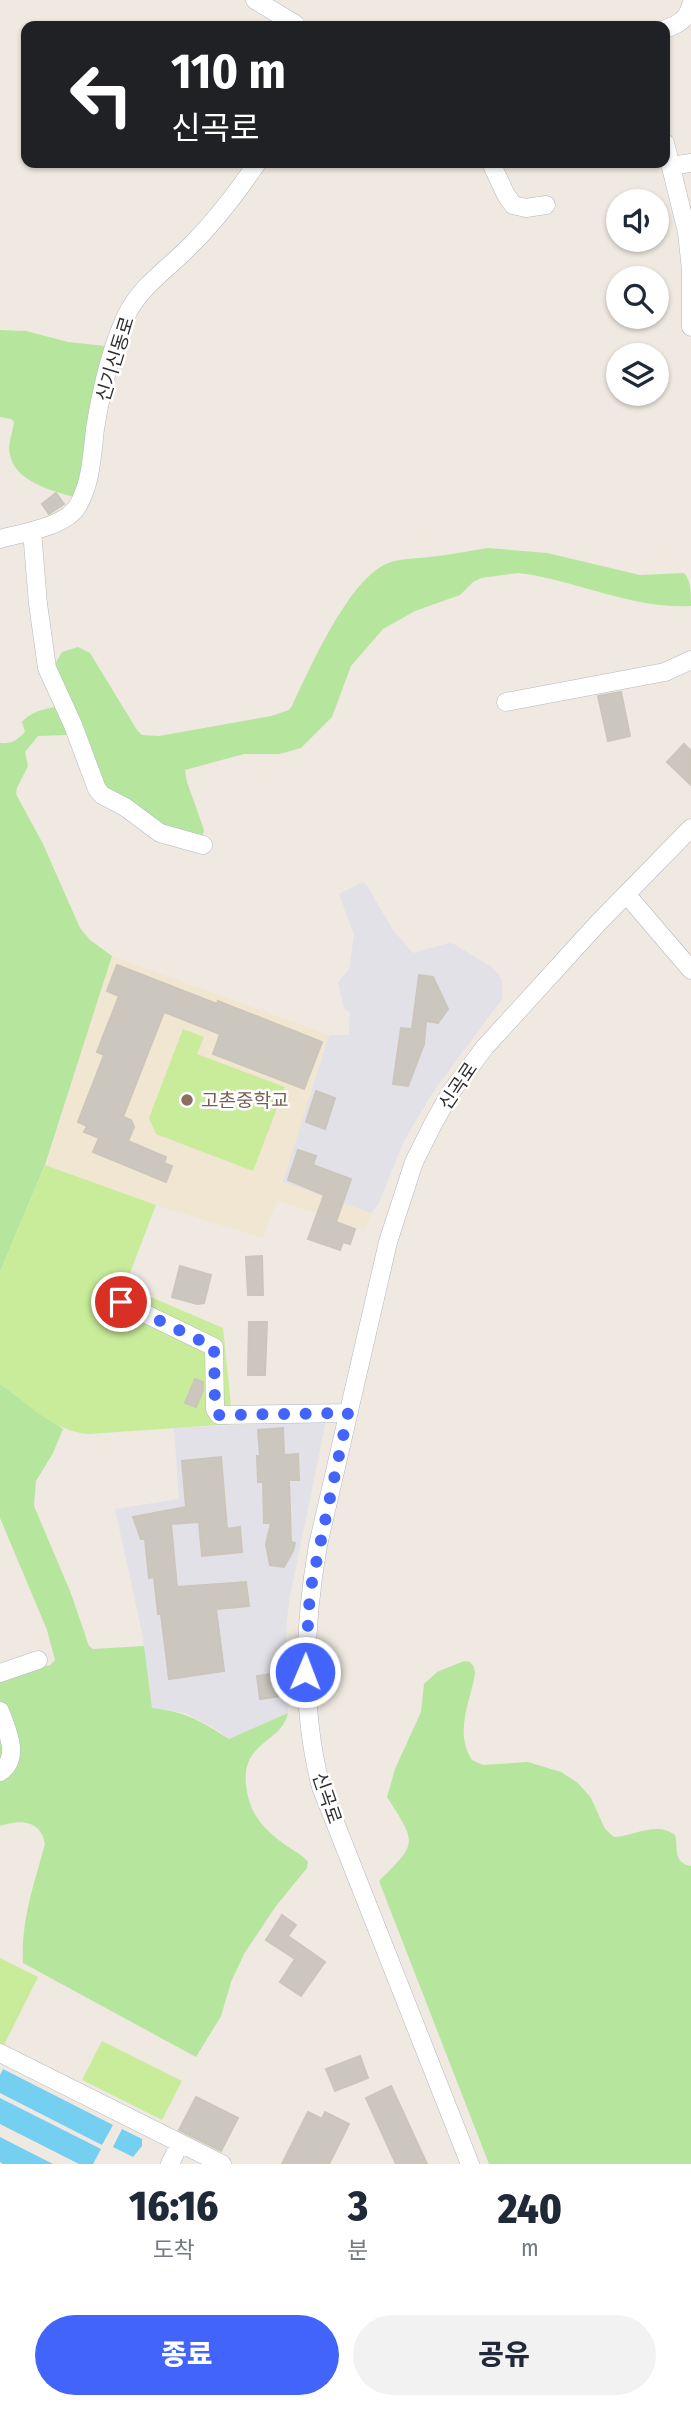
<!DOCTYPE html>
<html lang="ko">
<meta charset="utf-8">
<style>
body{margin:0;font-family:"Fira Sans Condensed","Noto Sans KR",sans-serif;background:#f2f2f3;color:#1f2937;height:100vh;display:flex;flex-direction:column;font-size:26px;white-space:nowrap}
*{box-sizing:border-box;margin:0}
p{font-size:23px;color:#747a83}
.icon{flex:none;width:38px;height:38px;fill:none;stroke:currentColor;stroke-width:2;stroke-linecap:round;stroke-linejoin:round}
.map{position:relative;height:2164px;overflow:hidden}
.details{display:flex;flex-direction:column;background:#fff;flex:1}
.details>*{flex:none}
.guide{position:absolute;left:21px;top:21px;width:649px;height:147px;border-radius:14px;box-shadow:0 2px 5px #0004;background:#202124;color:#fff;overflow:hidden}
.fabs{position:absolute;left:606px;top:189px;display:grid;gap:14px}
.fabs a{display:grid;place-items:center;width:63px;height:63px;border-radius:50%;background:#fff;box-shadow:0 2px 5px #0004;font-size:35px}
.pin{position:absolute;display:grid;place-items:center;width:60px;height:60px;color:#fff;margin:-30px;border:4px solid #fff;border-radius:50%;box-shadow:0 2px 7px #0007}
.me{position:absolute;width:77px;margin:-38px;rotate:1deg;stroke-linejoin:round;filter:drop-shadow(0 0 5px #0008)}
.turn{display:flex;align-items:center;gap:24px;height:147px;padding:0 35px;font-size:32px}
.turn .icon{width:91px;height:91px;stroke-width:2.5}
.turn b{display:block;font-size:49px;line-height:60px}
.eta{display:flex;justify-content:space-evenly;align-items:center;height:119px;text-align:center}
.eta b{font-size:42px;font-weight:800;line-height:49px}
.action{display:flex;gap:14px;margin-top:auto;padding:14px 35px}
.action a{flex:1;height:80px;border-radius:42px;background:#4264fb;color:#fff;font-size:28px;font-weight:800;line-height:80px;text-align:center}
.action a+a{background:#f2f2f3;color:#1f2937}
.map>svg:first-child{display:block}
.industrial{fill:#e3e1e8}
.education{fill:#f0e6d1}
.green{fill:#b6e59e}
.pitch{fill:#c9ec9a}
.water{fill:#75cff0}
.building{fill:#cbc7bf;stroke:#cbc5ba;stroke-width:2}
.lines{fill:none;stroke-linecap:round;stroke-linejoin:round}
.minor-casing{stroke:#b4b7c1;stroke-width:19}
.minor{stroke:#fff;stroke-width:18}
.route{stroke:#4264fb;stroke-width:12;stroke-dasharray:0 21.6}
.education-dot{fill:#8d6e63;stroke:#fff;stroke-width:2.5}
.labels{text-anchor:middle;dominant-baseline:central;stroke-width:5;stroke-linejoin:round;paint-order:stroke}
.street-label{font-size:19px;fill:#2e2e2e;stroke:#fff}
.education-label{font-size:19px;fill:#785e54;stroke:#fff;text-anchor:start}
</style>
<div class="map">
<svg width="691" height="2164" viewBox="0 0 691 2164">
<rect width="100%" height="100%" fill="#efe9e1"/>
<!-- industrial -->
<path class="industrial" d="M363,882L368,887L393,930L413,953L449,943L454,944L493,968L502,979V999L433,1092L404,1141L378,1205L371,1213L282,1182L329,1035H349L350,1013L344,1008L338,982L349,969L354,935L339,894Z
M326,1421L289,1601L286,1630V1673L288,1713L229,1739L216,1729L185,1713L152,1708L142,1633L115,1509L179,1499L174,1428Z"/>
<!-- education -->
<path class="education" d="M112,956L329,1035L283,1182L371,1213L365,1231L277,1200L263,1238L156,1205L46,1165Z"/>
<!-- green -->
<path class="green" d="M0,330L26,331L68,342L106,346L83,472L74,497C52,491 15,481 10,455C7,444 13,433 14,422L11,419L0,417Z
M488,548L547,553L640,575L684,573C691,580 691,595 691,606C638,609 585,585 533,575L518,573L481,578L473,582L460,595L415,611L383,629L351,666L332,717L301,748L280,754H244L185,770L187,782L203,827L204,832L202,836L171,832L104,786L90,744L56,671L55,664L62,652L78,647L90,653L137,730L142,735L159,736L271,716L289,710L292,706C310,668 348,581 386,564C399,558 415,559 429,557C449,555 468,551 488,548Z
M56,707L68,733L67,735L38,736L25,752L28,766L17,788L16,794L43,844L80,928L90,940L112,956L45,1165L0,1272V743C12,744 17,740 25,732L22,722C30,712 44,709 56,707Z
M0,1384L63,1429L53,1453L36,1481L34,1506L70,1591L89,1646L93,1649L144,1646L152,1708C186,1712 201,1721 229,1739L288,1713C284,1733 264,1739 253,1754C246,1763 245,1774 246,1785C249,1814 264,1830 287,1846C294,1851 303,1855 308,1862L307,1868L276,1906L244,1954L231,1982L221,2016L196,2057L23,1963C21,1919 34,1885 45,1844C41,1820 20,1819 0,1826V1679L50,1665L55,1660L47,1630L0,1518Z
M464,1661L470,1662L474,1667L475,1674C470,1703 454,1732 472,1760L483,1765L528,1762L561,1772L578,1783L591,1798L605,1829L614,1837C635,1836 656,1821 675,1835C679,1850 672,1862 691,1866V2164H489L379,1881C418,1842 417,1844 387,1797L395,1769L421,1712L424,1684L437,1672Z"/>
<!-- pitch -->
<path class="pitch" d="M183,1029L204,1037L197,1054L285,1087L253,1171L156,1134L149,1118Z
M45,1165L156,1205L125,1286L223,1328L233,1424L89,1434C52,1431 29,1404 0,1384V1272Z
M0,1958L38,1977L4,2045L0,2043Z
M102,2041L182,2081L162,2120L82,2080Z"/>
<!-- water -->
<path class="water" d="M3,2069L113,2125L102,2145L0,2093V2075Z
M0,2098L101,2149L93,2164H79L0,2124Z
M122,2129L142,2139V2146L133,2157L113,2147Z
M0,2137L53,2164H3L0,2162Z"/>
<!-- building -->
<path class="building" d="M56,493L64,504L49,514L42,504Z
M621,692L630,736L608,741L598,696Z
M684,744L691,751V785L667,762Z
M117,965L217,1004L218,1001L322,1042L304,1089L213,1054L220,1034L164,1012L123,1117L131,1120L134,1127L128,1141L166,1157L164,1163L172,1166L166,1182L93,1152L99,1138L84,1132L87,1126L78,1122L104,1055L97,1052L119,996L107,991Z
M419,975L433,977L448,1009L438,1023L426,1021L424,1044L408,1086L393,1084L401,1028L412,1029Z
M316,1091L335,1098L325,1129L306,1122Z
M298,1150L316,1156L313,1165L351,1179L336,1222L355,1229L350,1244L343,1242L340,1250L308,1239L324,1195L288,1180Z
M262,1256L263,1295H248L246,1257Z
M180,1266L211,1275L204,1303L197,1304L172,1297Z
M249,1322H267L265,1375H248Z
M195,1379L203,1382V1390L196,1407L185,1403Z
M283,1428L284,1455L298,1454L299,1480H289L291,1542L295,1543L293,1551L284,1567L270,1565L266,1544L271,1523H264L263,1482H258L257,1456H260L258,1430Z
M221,1457L227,1529L240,1527L242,1552L202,1556L199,1522L171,1524L177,1587L246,1582L249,1606L216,1609L224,1671L169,1679L161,1614H158L154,1577L149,1578L145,1539H141L133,1517L186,1507L182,1461Z
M278,1673L282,1696L260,1699L257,1676Z
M282,1915L296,1925L288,1936L325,1962L301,1996L280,1982L295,1959L266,1940Z
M360,2056L368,2078L335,2091L326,2069Z
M391,2086L427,2164H396L366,2098Z
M196,2097L238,2118L221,2151L179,2130Z
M308,2112L322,2119L325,2112L349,2124L329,2164H282Z"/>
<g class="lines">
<!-- minor casing -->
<g class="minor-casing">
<path id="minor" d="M255,0L295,24
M665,29C678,25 688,19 691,5
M665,143L687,232L691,270V327
M491,163L506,195L513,205L526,208L546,205
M671,166L691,163
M32,531L38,604L47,668L73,725L97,789L102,795L125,807L160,833L203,845
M0,539C22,533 64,527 77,507C91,485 92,455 95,429C101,392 110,351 126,316C140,287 164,272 186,250C213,224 236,194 257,163
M506,702L665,672L691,660
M627,895L691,970
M121,1302L214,1347L215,1409L219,1415L348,1413
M0,1673L38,1660
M0,1711C7,1730 21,1758 0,1772
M0,2053L222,2164
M170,2164L180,2143
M470,2164L321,1787C300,1707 304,1625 318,1545L388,1242L414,1162L433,1124L451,1092L485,1047L599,922L691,828"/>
</g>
<!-- minor -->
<use href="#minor" class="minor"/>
</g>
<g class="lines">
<!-- route -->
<path class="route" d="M121,1302L214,1347L215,1409L219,1415L348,1413L310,1592L305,1672"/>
</g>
<!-- markers -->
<circle class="education-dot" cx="187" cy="1100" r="7"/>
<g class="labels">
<!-- street labels -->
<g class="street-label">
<text transform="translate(115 359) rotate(-73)">신기신동로</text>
<text transform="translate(458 1086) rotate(-56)">신곡로</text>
<text transform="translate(327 1798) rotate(71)">신곡로</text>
</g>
<!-- education labels -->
<g class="education-label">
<text x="201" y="1100">고촌중학교</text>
</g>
</g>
</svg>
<div class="fabs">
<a><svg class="icon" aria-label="sound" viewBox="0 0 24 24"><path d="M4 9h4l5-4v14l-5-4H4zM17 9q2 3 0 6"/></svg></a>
<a><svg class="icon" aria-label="search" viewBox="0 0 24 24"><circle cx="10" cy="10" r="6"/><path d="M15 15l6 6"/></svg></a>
<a><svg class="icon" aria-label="layers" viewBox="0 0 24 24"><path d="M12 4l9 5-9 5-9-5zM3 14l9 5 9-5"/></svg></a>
</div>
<div class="pin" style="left:121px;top:1302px;background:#d93025"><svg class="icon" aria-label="arrive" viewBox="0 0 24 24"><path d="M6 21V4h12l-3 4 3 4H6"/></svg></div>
<svg class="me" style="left:305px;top:1672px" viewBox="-20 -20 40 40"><circle r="17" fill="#4264fb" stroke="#fff" stroke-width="3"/><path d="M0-11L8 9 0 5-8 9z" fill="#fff"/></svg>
<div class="guide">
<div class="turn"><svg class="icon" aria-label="left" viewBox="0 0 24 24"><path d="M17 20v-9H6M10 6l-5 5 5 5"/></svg><div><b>110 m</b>신곡로</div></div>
</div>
</div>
<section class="details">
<div class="eta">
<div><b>16:16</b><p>도착</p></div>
<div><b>3</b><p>분</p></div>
<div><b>240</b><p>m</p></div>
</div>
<div class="action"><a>종료</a><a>공유</a></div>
</section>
